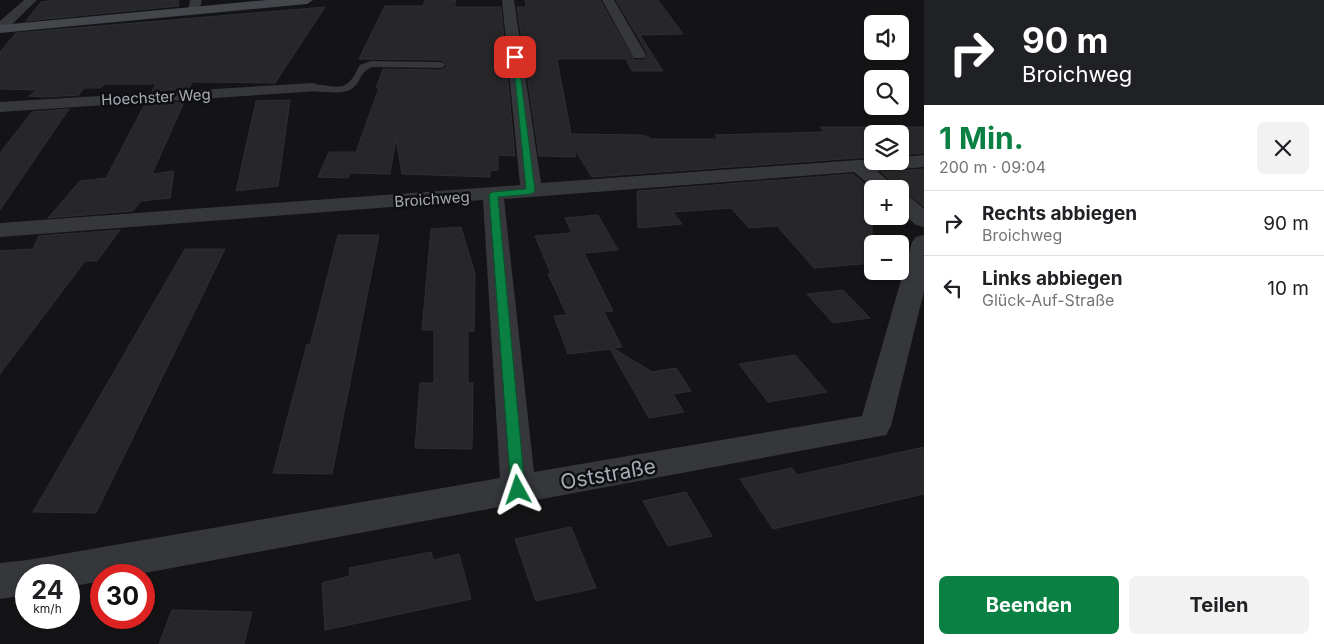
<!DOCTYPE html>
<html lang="de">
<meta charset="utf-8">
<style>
body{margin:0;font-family:Inter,sans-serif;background:#f2f2f2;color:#202124;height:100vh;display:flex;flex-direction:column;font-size:19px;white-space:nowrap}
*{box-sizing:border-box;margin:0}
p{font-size:16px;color:#757577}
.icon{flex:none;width:28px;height:28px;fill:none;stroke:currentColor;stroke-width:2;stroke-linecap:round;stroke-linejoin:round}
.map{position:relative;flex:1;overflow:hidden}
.drawer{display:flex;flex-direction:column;background:#fff;width:400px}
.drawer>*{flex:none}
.banner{background:#202124;color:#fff;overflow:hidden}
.buttons{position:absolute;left:864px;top:15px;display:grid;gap:10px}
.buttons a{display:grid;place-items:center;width:45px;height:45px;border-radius:8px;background:#fff;box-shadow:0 1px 4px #0004;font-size:25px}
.speed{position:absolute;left:15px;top:564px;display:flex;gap:10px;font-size:25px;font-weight:700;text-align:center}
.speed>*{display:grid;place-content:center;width:65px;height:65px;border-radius:50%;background:#fff;box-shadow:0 1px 4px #0004;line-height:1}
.speed small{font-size:12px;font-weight:400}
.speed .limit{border:8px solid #d22;background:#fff;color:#111}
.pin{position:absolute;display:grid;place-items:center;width:42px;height:42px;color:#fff;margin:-21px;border-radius:10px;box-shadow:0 2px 8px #0006}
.me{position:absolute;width:55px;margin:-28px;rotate:355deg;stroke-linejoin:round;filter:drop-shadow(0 0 4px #0008)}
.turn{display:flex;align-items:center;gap:18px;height:105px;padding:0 15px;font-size:22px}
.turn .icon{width:65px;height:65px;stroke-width:2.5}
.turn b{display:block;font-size:35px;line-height:42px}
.round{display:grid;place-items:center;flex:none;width:52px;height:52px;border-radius:8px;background:#f2f2f2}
.headline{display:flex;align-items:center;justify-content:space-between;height:85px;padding:0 15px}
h1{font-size:30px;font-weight:700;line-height:38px;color:#0b8043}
.action{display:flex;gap:10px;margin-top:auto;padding:10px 15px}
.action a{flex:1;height:58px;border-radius:8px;background:#0b8043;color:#fff;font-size:20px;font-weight:700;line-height:58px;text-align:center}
.action a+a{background:#f2f2f2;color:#202124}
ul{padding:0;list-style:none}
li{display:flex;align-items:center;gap:15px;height:65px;padding:0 15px;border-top:1px solid #e0e0e0}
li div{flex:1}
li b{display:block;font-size:19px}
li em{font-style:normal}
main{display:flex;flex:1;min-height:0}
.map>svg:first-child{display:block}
.building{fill:#27272a;stroke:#2e2f32}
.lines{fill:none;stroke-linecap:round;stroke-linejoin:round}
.service{fill:#35373b;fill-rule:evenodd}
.minor{fill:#35373b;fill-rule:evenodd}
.secondary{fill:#43464b;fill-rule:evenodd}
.route{fill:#0b8043;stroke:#07532c}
.labels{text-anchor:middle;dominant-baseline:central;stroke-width:5;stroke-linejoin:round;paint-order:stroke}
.far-street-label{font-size:15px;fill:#a6acb6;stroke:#0f0f11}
.near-street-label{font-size:21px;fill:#a6acb6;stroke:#0f0f11}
</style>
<main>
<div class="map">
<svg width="924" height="644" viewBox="0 0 924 644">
<rect width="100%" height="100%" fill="#141416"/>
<!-- building -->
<path class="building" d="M55,0H178L179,6L26,21L41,2Z
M425,0H456L454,7H501L515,156L498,155V170L490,171V177L402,174L396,139L390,174L350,173L348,178L318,177L329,152H356L379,88H376L383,69L441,70L448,66L441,60L359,59L385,6H423Z
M525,0H600L634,60H644L648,54L616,0H658L683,34L640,35L663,71H632L626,59H557L571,134L641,135L649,137L650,139H718L715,135L824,132L820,127H924V153L900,155V134H872V157L592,177L574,148L576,157L539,156L517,7H526Z
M325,7L275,83L192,82L189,89L152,91L156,84H105L100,88H84L79,95L44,97L29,96L37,90L0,89V52L16,33Z
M290,100L278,186L236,191L256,101Z
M184,102L152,174L174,171L170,198L141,201L133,211L48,218L80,181L106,178L145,104Z
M69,109L0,210V153L32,112Z
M924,169V207L909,194L900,191V189L881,172Z
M853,174L872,190V263L814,268L777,226L749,228L731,208L673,212L682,224L638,228L637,191Z
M598,215L618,250L584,253L613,311L604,312L622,347L613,348L652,372L676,368L691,391L673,394L684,412L649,418L610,349L568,354L554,316L567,315L548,274H551L535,236L572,233L565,218Z
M461,227L475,274L474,331H468V383H473L472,449L415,448L420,383H434V330H422L431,229Z
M120,230L97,261H85L0,374V251L33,249L39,236Z
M338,235H379L332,474L273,473L307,344L310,345Z
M185,249H225L96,513L33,512Z
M843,290L870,318L833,323L807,294Z
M795,355L827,392L768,402L739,364Z
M924,447V494L773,529L740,479L792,468L797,475Z
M686,492L712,536L668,546L643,501Z
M571,527L596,588L536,601L515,539Z
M431,552L433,560L459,554L471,599L325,630L322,583L350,576L349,568Z
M172,610L252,612L244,644H159Z"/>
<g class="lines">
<!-- service -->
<path class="service" d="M371,61L441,62L446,65L441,68L372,67C353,74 366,96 327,92C320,92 313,92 308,88C319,79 337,93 348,83C354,78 356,71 360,65Z"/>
<!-- minor -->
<path class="minor" d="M24,0H37L5,31L0,32V21Z
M190,0H202L199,13L194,14L188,10Z
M502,0H514L541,183L872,159V161H900V157L924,155V167L877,171L897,189H874L854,172L504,199L534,472L862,416L912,242L916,237L924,235V291L891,426L886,435L134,575H101V581L69,587V575H26V595L0,599V563L28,560L500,478L483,200L0,237V223L520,185Z
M602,0H614L646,55L644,58H634Z
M313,83L319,85L321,88L319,91L0,112V102Z
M900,193L908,195L924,209V227L916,225L900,211Z"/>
<!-- secondary -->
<path class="secondary" d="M267,0H313L307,4L0,33V25Z"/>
</g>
<!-- route -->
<path class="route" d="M513,56L518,57L535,191L531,194L498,197L525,490L523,494L518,496L513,494L511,490L489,194L493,192L526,189Z"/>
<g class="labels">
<!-- far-street labels -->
<g class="far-street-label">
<text transform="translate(156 97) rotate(-3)">Hoechster Weg</text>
<text transform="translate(432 199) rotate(-4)">Broichweg</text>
</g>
<!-- near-street labels -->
<g class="near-street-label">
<text transform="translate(608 474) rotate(-10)">Oststraße</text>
</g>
</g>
</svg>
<div class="buttons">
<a><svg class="icon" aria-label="sound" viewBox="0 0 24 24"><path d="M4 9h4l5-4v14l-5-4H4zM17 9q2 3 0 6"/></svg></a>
<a><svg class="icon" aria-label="search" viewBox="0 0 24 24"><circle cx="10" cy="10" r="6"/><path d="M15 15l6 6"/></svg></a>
<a><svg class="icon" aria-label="layers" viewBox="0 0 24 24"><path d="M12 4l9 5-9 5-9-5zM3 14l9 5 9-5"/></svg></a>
<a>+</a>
<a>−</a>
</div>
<div class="speed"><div>24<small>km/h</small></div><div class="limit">30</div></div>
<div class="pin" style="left:515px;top:57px;background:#d93025"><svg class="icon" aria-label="arrive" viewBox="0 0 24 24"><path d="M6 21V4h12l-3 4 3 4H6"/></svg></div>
<svg class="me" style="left:518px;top:490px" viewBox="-20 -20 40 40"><path d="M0-17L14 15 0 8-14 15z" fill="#0b8043" stroke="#fff" stroke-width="4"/></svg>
</div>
<section class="drawer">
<div class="banner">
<div class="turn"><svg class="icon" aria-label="right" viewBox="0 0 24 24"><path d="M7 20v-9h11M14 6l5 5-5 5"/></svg><div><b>90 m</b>Broichweg</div></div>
</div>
<div class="headline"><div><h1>1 Min.</h1><p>200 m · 09:04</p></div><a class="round"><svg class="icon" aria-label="close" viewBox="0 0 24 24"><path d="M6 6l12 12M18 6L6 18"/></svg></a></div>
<ul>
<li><svg class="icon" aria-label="right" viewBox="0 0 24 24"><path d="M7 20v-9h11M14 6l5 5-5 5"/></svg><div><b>Rechts abbiegen</b><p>Broichweg</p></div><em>90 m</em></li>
<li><svg class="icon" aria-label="left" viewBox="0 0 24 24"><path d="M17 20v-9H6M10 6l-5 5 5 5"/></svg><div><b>Links abbiegen</b><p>Glück-Auf-Straße</p></div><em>10 m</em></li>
</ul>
<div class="action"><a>Beenden</a><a>Teilen</a></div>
</section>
</main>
